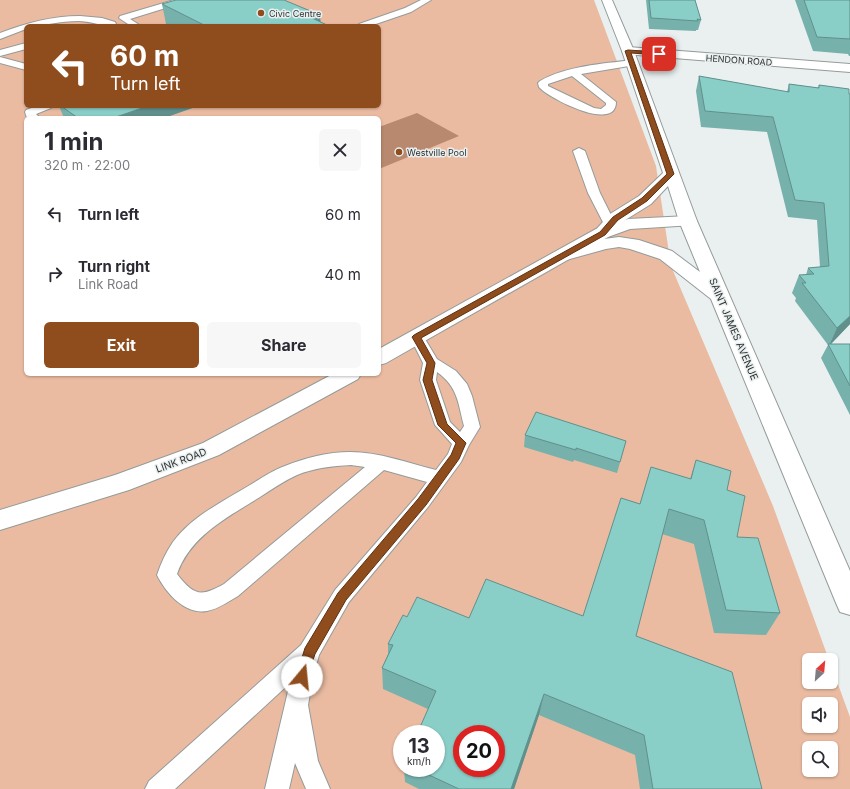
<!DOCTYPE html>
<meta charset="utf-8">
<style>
body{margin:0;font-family:Inter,sans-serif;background:#f7f7f7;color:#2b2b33;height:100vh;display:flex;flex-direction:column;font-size:15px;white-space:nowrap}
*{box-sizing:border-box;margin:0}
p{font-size:13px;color:#7c7c81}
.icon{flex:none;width:22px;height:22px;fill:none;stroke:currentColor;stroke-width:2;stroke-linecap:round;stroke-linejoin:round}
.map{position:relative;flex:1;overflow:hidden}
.side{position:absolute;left:24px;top:116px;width:357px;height:260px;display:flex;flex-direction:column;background:#fff;border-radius:6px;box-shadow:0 1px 3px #0004}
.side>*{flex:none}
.guide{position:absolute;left:24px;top:24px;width:357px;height:84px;border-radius:6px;box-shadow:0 1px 3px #0004;background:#8f4c1d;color:#fff;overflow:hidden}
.needle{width:26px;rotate:26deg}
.controls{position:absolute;left:802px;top:653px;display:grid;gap:8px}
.controls a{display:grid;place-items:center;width:36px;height:36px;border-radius:6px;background:#fff;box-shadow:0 1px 3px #0004;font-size:20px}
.speed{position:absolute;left:393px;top:725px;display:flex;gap:8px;font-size:20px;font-weight:700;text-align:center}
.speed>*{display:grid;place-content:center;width:52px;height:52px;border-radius:50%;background:#fff;box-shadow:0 1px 3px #0004;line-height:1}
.speed small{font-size:10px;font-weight:400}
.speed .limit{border:6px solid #d22;background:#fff;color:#111}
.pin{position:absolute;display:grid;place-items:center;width:34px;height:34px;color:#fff;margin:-17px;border-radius:8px;box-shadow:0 2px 6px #0006}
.me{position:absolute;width:44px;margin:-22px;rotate:17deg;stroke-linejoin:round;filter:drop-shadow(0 0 3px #0008)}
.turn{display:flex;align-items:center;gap:14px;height:84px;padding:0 20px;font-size:18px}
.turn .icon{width:52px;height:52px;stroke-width:2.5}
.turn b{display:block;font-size:28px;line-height:34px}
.round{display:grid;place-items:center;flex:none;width:42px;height:42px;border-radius:6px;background:#f7f7f7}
.overview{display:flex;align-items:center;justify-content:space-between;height:68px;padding:0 20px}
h1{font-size:24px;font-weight:700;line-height:30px}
.button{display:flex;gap:8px;margin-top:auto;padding:8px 20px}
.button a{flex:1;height:46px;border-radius:6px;background:#8f4c1d;color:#fff;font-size:16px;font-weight:700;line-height:46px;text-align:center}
.button a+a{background:#f7f7f7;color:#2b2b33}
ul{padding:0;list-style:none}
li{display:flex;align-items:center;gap:12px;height:60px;padding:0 20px}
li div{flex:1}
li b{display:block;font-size:15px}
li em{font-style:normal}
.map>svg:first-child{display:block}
.green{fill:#eabba1;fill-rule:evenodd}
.water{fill:#b8896e}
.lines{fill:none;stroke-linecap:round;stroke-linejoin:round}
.lane-casing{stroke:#949b9a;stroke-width:2}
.street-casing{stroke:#949b9a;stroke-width:2}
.secondary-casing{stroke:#949b9a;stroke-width:2}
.lane{fill:#fff;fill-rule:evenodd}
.street{fill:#fff;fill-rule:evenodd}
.secondary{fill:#fff;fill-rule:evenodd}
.wall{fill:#77b1ac}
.shaded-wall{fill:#61908c}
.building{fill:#8acec8;stroke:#61908c;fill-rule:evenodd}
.route{fill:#8f4c1d;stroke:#5d3113}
.poi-dot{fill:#8f4c1d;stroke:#eaf0f0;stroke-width:1.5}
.labels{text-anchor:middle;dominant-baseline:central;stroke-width:3;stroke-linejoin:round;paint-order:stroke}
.far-poi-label{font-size:9px;fill:#2f3131;stroke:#eaf0f0;text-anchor:start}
.far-street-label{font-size:9px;fill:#2f3131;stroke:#eaf0f0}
.street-label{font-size:10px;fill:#2f3131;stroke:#eaf0f0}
</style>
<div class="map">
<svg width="850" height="789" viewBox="0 0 850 789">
<rect width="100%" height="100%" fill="#eaf0f0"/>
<!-- green -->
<path class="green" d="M0,0H594L656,166L671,266L773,506L829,660H809V682H831V665L850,717V789H0ZM26,26H379V106H26ZM26,118H379V374H26ZM809,704H831V726H809ZM402,734H436V768H402ZM462,734H496V768H462ZM809,748H831V770H809Z"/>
<!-- water -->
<path class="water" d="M417,113L459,136L379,169V127Z"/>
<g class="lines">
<!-- lane casing -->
<g class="lane-casing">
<path id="lane" d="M174,0H186L185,2L130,19L141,26H131L119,18L120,16Z
M421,0H431L411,12L370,26H358L359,24L405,8Z
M80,16L102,18L115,22L116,24L115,26C103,27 91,21 78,21C61,21 44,26 26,26V29L0,39V33C26,23 52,16 80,16Z
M26,43V49L0,56V50Z
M0,57L26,64V70L0,63Z
M632,60L635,61L637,63L635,65L581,74L616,102C616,133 548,98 539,87L538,83L540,81C566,66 602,64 632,60ZM572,76L606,103V105L601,109L594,108L548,86V84Z
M37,106H52L51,108L36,114L40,118H27L25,112L26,110Z
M579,148L585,151L600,193L616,225L614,228H606L588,193L573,151Z
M417,332L422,334L437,359L456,371L467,384L472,396L480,427L469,445L461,462L428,507L349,602L319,655L313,677L308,705L318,761L330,789H306L295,763L289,789H265L290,683L175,789H145L149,781L301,645L335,590L416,497L427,482L384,470L238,596C228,602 218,609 207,611C185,615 166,593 157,575C161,563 166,552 173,542C192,516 224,501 250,485C262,478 273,470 285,466C305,458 328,452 350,452C379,452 408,463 436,470L448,454L452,444L435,425L420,380L423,363L410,337L412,334ZM437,372C458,387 458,403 464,426L460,432L450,422L436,380ZM351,465L365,467L224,584C201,597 194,596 177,574C190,536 228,517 260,497C272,489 284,481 297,475C314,468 332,466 351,465Z"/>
</g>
<!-- street casing -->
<g class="street-casing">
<path id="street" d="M628,47L850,64V72L624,54L622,51L624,48Z
M688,216L694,217L697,221L694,225L630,229L608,237L386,363L379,365V349L596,229L628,219Z
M333,374H361L358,379L219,455L129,490L0,530V510L115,475L203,443Z"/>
</g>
<!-- secondary casing -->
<g class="secondary-casing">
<path id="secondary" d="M602,0H612L634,51L697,221L850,571V615L840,612L836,603L711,299L660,259L630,249L619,247L606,249L559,262L553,261L550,257L553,253L604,239L619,237L639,240L672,251L700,272L679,221L668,186L651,204L622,222L608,237L602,238L596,237L593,233L610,214L639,196L663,173L622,51Z"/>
</g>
<!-- lane -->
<use href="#lane" class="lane"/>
<!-- street -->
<use href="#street" class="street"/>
<!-- secondary -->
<use href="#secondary" class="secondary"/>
</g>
<!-- wall -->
<path class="wall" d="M646,0H695L701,20L698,30H696V31L649,29Z
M795,0H850V56H849L848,54L813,51Z
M162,4L320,15V22L329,26H171L166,24Z
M699,76L787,92L789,84L818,88L819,85L850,94V324L831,344H850V415L821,358L828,345L795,301L796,298L792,293L799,275H806L808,268L820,267L817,220L788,217L767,132L701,127L696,91Z
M59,106H198L164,118H64Z
M525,435L626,441L617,473L574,460L573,462L524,447Z
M696,460L727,490L737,537L780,613L766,635L714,633L694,544L662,534L636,636L762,789H640L635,755L539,715L514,789H419L405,782L404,768H436L428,709L383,689L382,668L388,654V644L407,617L469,618L583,616L640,504L651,467L690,479Z"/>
<!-- shaded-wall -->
<path class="shaded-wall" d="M320,15L321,26L312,18Z
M148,106H198L164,118H113Z
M850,316V324L829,346L837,328Z
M544,694L539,715L514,789H511Z"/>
<!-- building -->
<path class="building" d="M176,0H284L320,15L312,18L329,26H206L162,4Z
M649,0H695L701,20L697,19L698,21L651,18Z
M804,0H850V39L817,37Z
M699,76L789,92V84L819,88V85L849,89V94H850V316L837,328L802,283H806L799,275L814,274L808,268L829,266L824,203L795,200L773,117L705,111Z
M61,106H148L113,118H78Z
M828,344H850V386Z
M536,412L626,441L620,462L576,448V450L525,435Z
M696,460L731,471L727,490L745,496L737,537L758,538L780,613L726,610L704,520L669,509L636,636L732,672L762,789H653L644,735L544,694L511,789H459L414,768H436V734H417L436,691L382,668L393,645L388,644L403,615L407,617L417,597L469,618L486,579L583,616L621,498L640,504L651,467L691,479ZM462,734H496V768H462Z"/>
<!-- route -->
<path class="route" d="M628,50L659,52L662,54L659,55L631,53L674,174L647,201L618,220L605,235L421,338L435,363L432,380L447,424L466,443L459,459L426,505L346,600L315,654L306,681L302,683L298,681L296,677L305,648L338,593L418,499L451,455L456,443L438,425L423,380L427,363L412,337L414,335L600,232L613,217L642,198L667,174L625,51Z"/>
<!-- markers -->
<g class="poi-dot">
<circle cx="261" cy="13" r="4"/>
<circle cx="399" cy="152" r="4"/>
</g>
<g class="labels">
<!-- far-poi labels -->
<g class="far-poi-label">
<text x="269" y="13">Civic Centre</text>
<text x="407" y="152">Westville Pool</text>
</g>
<!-- far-street labels -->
<g class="far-street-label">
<text transform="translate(739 60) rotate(4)">HENDON ROAD</text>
</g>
<!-- street labels -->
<g class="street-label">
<text transform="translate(734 329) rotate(67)">SAINT JAMES AVENUE</text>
<text transform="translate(181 460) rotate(-20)">LINK ROAD</text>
</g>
</g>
</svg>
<div class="controls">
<a><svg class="needle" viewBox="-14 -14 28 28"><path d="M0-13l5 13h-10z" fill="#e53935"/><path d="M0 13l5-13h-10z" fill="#7c7c81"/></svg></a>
<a><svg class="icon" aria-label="sound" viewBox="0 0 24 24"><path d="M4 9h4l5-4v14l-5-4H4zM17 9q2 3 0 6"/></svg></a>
<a><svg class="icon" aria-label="search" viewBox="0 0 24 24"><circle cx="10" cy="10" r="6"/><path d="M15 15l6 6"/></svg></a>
</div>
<div class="speed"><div>13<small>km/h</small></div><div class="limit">20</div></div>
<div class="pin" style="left:659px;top:54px;background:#d93025"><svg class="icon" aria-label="arrive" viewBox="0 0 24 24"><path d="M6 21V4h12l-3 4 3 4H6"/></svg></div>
<svg class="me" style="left:302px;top:677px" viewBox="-20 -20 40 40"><circle r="19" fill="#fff"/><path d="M0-13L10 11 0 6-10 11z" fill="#8f4c1d"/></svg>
<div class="guide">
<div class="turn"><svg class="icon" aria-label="left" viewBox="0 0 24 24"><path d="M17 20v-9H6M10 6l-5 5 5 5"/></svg><div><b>60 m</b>Turn left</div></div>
</div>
<section class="side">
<div class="overview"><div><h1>1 min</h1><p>320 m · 22:00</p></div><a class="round"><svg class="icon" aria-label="close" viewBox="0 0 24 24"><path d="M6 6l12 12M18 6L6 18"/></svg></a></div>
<ul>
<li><svg class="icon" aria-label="left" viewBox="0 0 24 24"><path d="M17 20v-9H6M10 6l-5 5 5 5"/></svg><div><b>Turn left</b></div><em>60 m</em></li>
<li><svg class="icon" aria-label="right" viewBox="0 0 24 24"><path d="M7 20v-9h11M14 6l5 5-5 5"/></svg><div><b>Turn right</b><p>Link Road</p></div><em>40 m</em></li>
</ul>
<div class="button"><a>Exit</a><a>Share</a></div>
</section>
</div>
